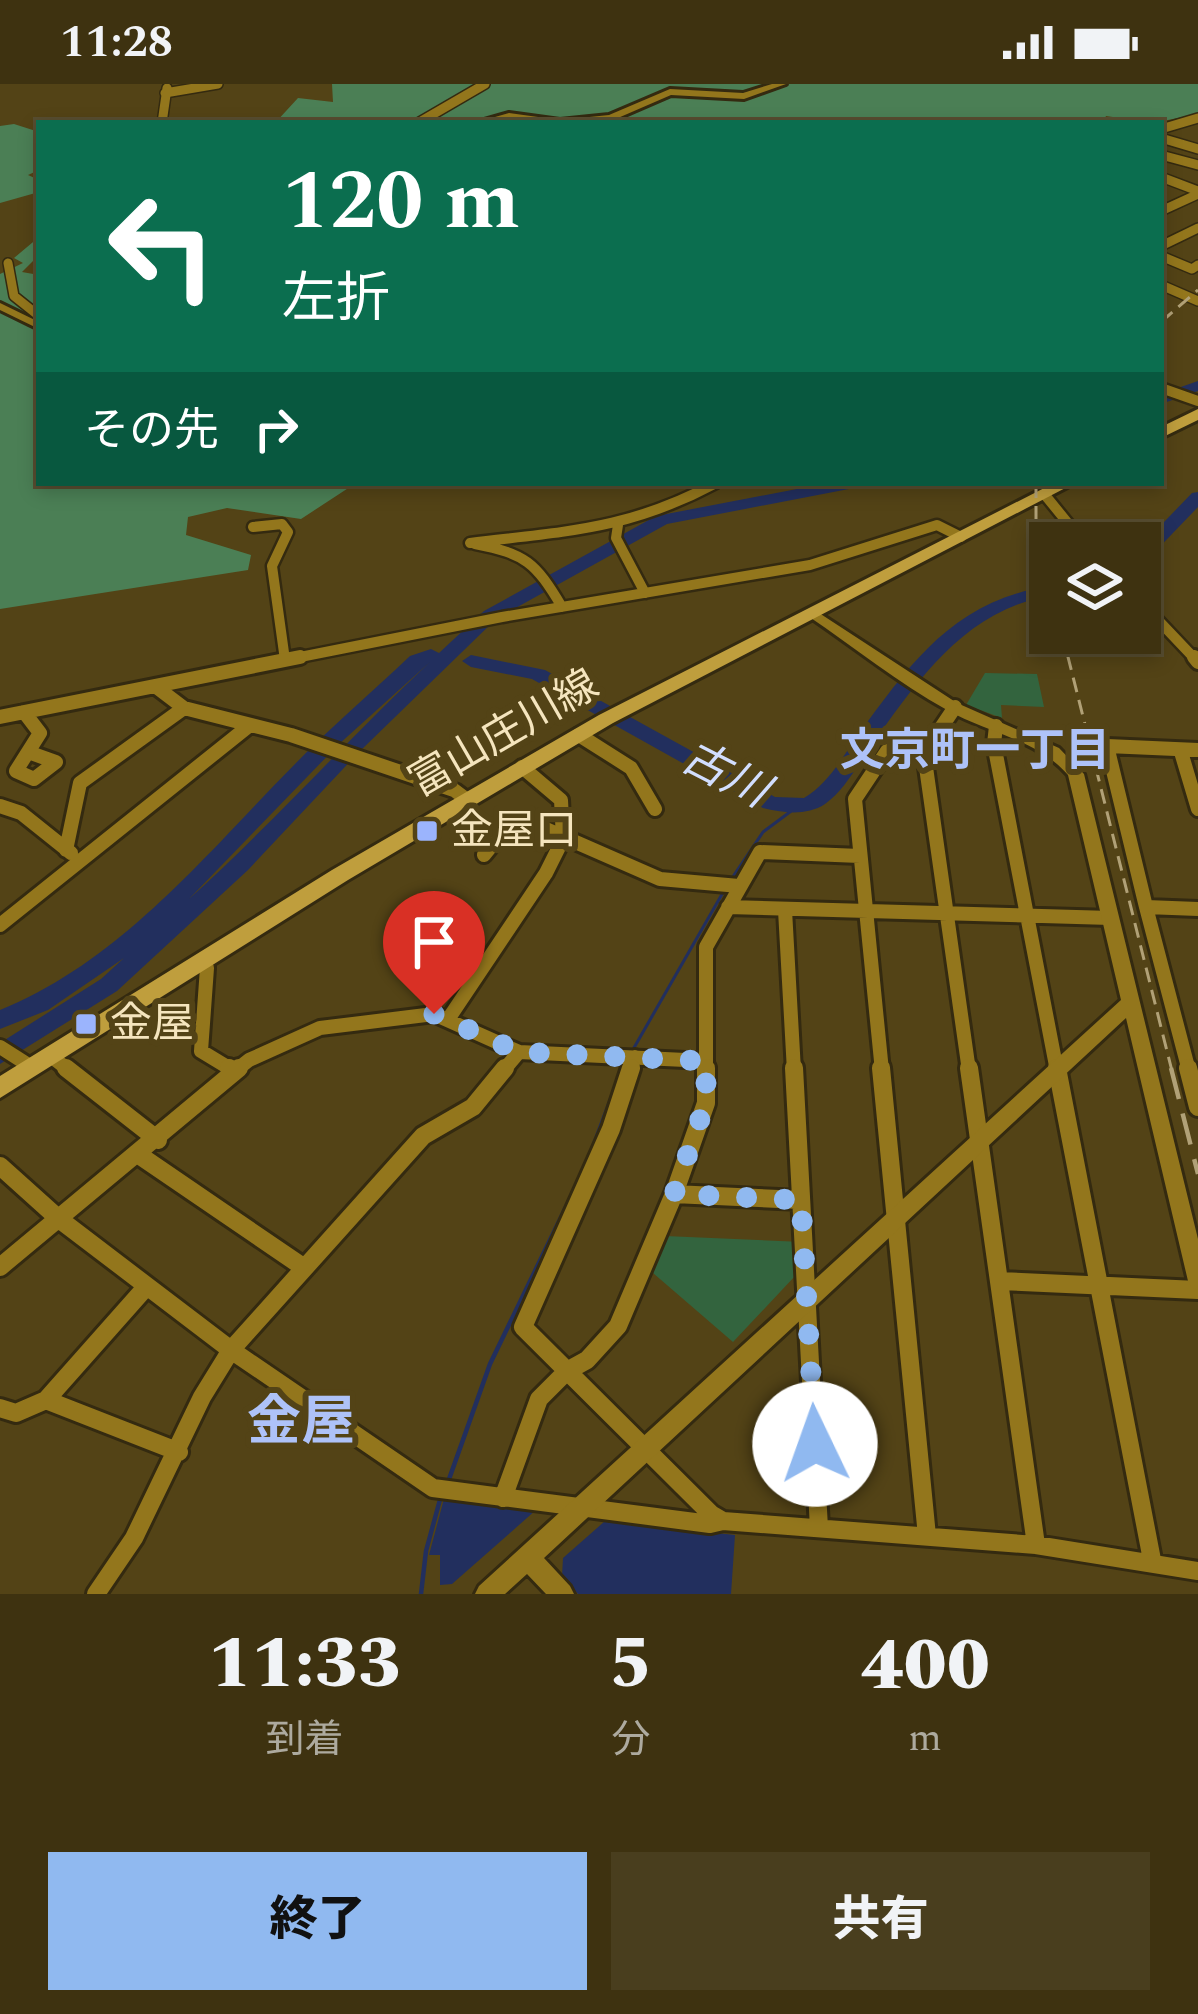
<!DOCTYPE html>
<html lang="ja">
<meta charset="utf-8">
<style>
body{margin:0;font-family:Spectral,"Noto Sans JP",serif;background:#493e1e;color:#f1f3f6;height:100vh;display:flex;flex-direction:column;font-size:45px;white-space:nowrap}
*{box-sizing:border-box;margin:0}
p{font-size:39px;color:#adaa9f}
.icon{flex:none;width:66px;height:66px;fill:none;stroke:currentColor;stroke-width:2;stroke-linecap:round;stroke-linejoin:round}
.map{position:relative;height:1510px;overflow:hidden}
.sheet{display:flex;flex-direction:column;background:#3e3210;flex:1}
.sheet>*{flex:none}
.guide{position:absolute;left:36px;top:36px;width:1128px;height:366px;border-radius:0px;box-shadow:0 6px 18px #0003,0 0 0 3px #574d30;background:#0b6e4f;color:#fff;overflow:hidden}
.fabs{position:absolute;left:1029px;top:438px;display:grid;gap:24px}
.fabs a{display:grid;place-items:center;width:132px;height:132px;border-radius:0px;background:#3e3210;box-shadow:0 6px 18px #0003,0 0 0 3px #574d30;font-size:60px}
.pin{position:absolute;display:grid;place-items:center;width:102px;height:102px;color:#fff;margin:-123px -51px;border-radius:50% 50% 50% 0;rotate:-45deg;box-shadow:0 0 12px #0007}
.pin .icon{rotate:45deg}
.me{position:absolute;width:132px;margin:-66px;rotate:357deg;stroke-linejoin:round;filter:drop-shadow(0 0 9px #0008)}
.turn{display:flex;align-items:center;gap:42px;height:252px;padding:0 48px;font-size:54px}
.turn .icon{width:156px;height:156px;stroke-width:2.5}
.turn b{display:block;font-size:84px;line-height:102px}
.then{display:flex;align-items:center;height:114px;padding:0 48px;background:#0003;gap:24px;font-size:45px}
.eta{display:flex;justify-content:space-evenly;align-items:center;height:204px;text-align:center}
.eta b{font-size:72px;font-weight:800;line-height:84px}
.cta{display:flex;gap:24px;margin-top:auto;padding:24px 48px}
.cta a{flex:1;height:138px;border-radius:0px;background:#90b9f0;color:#111;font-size:48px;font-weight:800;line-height:138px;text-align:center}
.cta a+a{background:#493e1e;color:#f1f3f6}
.status{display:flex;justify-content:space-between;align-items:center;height:84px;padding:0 60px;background:#3e3210;direction:ltr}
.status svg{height:33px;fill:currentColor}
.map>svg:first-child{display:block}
.green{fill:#33643e}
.forest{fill:#4b7f55}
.water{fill:#222f5e}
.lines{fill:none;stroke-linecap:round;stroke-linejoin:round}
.stream-far1{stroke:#222f5e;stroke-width:3}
.stream{stroke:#222f5e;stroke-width:4.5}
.river{fill:#222f5e;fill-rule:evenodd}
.minor-far3-casing{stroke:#342a10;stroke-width:12}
.minor-far2-casing{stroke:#342a10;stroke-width:15}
.minor-far1-casing{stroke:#342a10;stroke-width:20}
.minor-casing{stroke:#342a10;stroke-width:24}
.tertiary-casing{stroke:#342a10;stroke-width:6}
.primary-casing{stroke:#342a10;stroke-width:6}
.minor-far3{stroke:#93761c;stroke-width:9}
.minor-far2{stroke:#93761c;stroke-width:10}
.minor-far1{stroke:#93761c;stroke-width:14}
.minor{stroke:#93761c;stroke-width:18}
.tertiary{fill:#93761c;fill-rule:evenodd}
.primary{fill:#bf9e3d;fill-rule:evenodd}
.rail-far1{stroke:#b1a177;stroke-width:3;stroke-dasharray:15 8;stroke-linecap:butt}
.rail{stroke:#b1a177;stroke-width:4.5;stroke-dasharray:32 15;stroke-linecap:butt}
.route{stroke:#90b9f0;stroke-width:21;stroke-dasharray:0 37.8}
.poi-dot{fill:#9bb4fd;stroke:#534316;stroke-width:4.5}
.labels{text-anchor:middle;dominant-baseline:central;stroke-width:12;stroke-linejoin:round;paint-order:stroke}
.street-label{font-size:42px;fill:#f5e5be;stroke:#534316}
.poi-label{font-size:42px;fill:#f5e5be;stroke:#534316;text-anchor:start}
.neighbourhood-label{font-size:45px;font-weight:bold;fill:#aec2f8;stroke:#534316}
.water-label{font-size:45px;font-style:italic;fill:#d2defe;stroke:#534316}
.near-neighbourhood-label{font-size:54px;font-weight:bold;fill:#aec2f8;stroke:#534316}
</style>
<div class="status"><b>11:28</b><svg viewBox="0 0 49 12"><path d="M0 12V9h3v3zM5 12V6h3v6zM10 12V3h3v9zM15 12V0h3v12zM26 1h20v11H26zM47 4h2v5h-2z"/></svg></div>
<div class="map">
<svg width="1198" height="1510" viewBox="0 0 1198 1510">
<rect width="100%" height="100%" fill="#534316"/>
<!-- green -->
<path class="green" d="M985,589L1037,590L1044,623L1001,621L1002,634L966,621Z
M665,1152L803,1158L796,1191L733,1258L653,1189Z"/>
<!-- forest -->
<path class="forest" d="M332,0H1198V30L1153,39L1106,32L1103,39H275L298,14L333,18Z
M14,40L39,48V86L28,91L39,96V108L0,119V42Z
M39,153V171L22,188L39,191V399H356L301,435L227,424L188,433L186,451L251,471L248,486L0,525V190L23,179L14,174Z"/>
<!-- water -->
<path class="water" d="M445,1411L536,1426L452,1500L440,1501V1471H429Z
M605,1437L735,1451L731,1510H578L562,1492L563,1474Z"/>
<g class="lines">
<!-- stream-far1 -->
<path class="stream-far1" d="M730,797L763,748L798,722
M631,969L725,805"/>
<!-- stream -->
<path class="stream" d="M593,1063L617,999
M448,1398L490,1280L580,1094
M421,1510L426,1467L441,1412"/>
<!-- river -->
<path class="river" d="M1198,297V307L1161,320V310Z
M828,399H862L854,404L667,440L496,535L358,669L248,786L117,907L0,980V959L101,895L124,874L48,926L0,945V926C121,877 206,770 296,679C332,642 372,608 410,572L431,565L439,569L484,527L656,432ZM430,578C348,655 273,739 189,815L338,661Z
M1198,408V423L1146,477L1140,478V463L1192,409Z
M1050,502V512C966,525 917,597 871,662C857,681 845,706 825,720C807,732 783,729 763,724L532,595L471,583L462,577L471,571L545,586L775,713L804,714C828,700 842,674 858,651C911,578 955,516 1050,502Z"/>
<!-- minor-far3 casing -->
<g class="minor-far3-casing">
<path id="minor-far3" d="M165,9L218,0
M162,39L167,4
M360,39H375
M418,39L485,0
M1161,45L1198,34
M1161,54L1198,65
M1161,71L1198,81
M1161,93L1198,107
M1161,127L1198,110
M1161,162L1198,144
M1161,172L1192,185L1198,181
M8,179L14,212L39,232
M1161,201L1198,217"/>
</g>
<!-- minor-far2 casing -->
<g class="minor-far2-casing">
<path id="minor-far2" d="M1161,304L1198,317
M1045,411L1084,459
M618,441L616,454L645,509
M253,443L282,440L288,448L272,482L285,576
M470,459C567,447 628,446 716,399
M475,460C526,470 535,478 562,523
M1140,517L1196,576
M285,576L502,533L810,481L937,441L961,453"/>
</g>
<!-- minor-far1 casing -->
<g class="minor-far1-casing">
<path id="minor-far1" d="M1194,573L1198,578
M155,602L184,624L291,651L454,706L466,715
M955,623L924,669L969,987
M24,628L40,649L28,668
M0,633L300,573
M996,642L994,660L1057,987
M579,651L631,684L655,725
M1198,666L1107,662L1146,823L1198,825
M28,668L56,678L34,695L16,687Z
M1181,668L1198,725
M0,722L21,729L71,769
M66,766L80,699L184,624
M484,771L516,732L660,795L739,802
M728,823L1111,834
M1146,823L1189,987
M785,826L794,987
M0,841L250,641
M202,880L207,884L201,967L234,987
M449,934L546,789L563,755L561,716L522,683
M0,963L33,984
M52,973L70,987
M235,987L249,976L320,944L434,930L519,968L706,977
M503,987L519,968
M630,987L635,973
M706,987V863L760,768L860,772
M882,987L855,715L887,667L924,669"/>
</g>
<!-- minor casing -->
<g class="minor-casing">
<path id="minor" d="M66,984L158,1056
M229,984L234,987
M631,984L611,1045L523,1243L711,1430L723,1437L1036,1461L1198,1487
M794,984L819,1444
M881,984L927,1452
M969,984L1036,1461
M1057,984L1152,1476
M1188,984L1198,1023
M139,1071L303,1183
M0,1082L59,1135L231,1266L433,1404L710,1440L723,1437
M674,1110L801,1116
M0,1183L239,984
M999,1197L1198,1206
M46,1316L147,1202
M0,1324L16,1329L46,1316L179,1368
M503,1414L539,1315L567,1287L587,1276L618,1242L674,1110L706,1019V984
M96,1510L134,1454L202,1313L231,1266L423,1052L473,1023L505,984"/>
</g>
<!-- tertiary casing -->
<g class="tertiary-casing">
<path id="tertiary" d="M772,0H786L744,15L671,11L611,37L539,39L509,35L474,39L509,29L560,36L609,31L670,5L743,9Z
M0,219L39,238V245L0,226Z
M813,525L957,619L1059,664L1084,690L1198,1155V1206L1191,1203L1188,1197L1126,934L544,1474L570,1502L574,1510H546L527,1490L505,1510H475L479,1502L1121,916L1068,691C1037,655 987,649 947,626C898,599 854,563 808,532L806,529Z"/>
</g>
<!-- primary casing -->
<g class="primary-casing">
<path id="primary" d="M1198,325V336L1161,354V343Z
M1054,399H1075L613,639L348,796L0,1014V992L332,786L599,631Z"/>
</g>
<!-- minor-far3 -->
<use href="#minor-far3" class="minor-far3"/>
<!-- minor-far2 -->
<use href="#minor-far2" class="minor-far2"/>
<!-- minor-far1 -->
<use href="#minor-far1" class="minor-far1"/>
<!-- minor -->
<use href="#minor" class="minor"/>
<!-- tertiary -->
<use href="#tertiary" class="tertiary"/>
<!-- primary -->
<use href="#primary" class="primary"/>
<!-- rail-far1 -->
<path class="rail-far1" d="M1161,238L1198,206
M1036,399V440L1050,504
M1062,549L1172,987"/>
<!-- rail -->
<path class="rail" d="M1171,984L1198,1090"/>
</g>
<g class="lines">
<!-- route -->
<path class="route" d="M434,930L519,968L706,977V1018L674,1110L801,1116L815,1360"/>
</g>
<!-- markers -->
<g class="poi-dot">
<rect x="415" y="735" width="24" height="24" rx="6"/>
<rect x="74" y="928" width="24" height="24" rx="6"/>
</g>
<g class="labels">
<!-- street labels -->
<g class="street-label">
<text transform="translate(504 650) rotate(-30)">富山庄川線</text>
</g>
<!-- poi labels -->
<g class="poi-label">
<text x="451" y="747">金屋口</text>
<text x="110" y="940">金屋</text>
</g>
<!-- neighbourhood labels -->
<g class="neighbourhood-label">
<text x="975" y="667">文京町一丁目</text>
</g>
<!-- water labels -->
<g class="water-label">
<text transform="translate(725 691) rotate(27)">古川</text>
</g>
<!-- near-neighbourhood labels -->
<g class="near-neighbourhood-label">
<text x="301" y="1339">金屋</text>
</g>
</g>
</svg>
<div class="fabs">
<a><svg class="icon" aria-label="layers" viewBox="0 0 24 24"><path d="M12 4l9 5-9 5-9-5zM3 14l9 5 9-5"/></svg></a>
</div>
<div class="pin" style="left:434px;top:930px;background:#d93025"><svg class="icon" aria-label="arrive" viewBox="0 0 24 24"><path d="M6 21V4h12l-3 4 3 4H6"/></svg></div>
<svg class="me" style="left:815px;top:1360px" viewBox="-20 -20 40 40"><circle r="19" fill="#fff"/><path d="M0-13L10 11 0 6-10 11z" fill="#90b9f0"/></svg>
<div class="guide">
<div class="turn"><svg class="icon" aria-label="left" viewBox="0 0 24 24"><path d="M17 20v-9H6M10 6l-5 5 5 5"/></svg><div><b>120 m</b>左折</div></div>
<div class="then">その先<svg class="icon" aria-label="right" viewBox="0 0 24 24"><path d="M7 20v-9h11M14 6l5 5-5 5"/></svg></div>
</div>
</div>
<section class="sheet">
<div class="eta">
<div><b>11:33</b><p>到着</p></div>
<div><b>5</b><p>分</p></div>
<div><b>400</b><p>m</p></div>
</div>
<div class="cta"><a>終了</a><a>共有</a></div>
</section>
